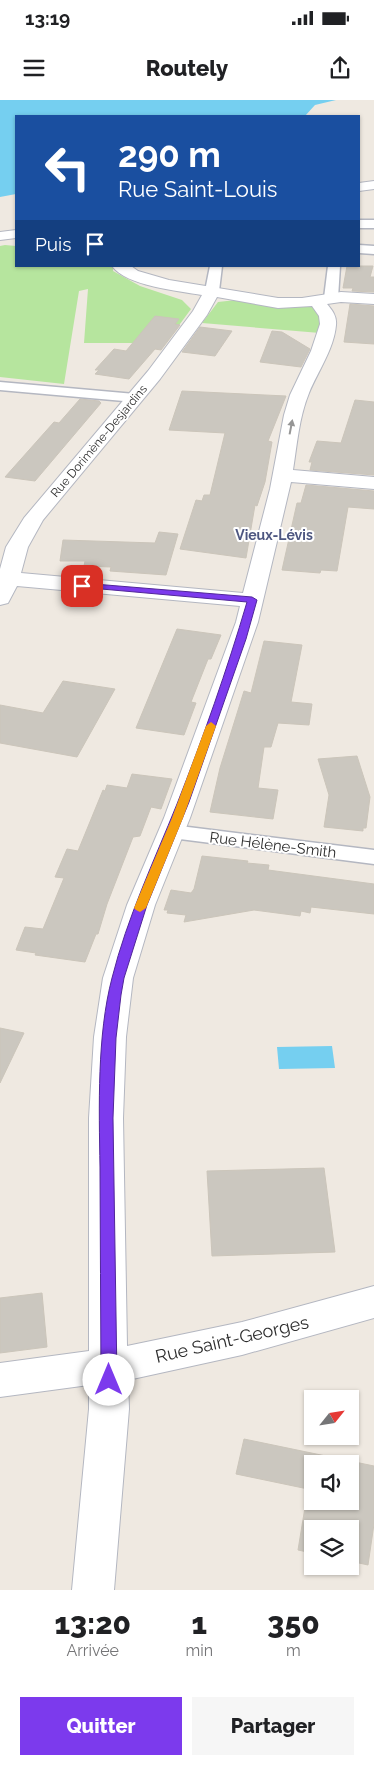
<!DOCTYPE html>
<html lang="fr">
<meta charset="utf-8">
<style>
body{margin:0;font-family:Raleway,sans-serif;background:#f6f6f6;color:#202124;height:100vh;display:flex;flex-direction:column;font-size:19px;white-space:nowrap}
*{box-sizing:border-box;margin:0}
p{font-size:16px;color:#757577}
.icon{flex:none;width:28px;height:28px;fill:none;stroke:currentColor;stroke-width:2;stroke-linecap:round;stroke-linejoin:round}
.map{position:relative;height:1490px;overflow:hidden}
.sheet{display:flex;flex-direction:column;background:#fff;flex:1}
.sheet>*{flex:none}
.hud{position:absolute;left:15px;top:15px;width:345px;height:152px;border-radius:0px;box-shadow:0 1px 4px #0004;background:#1a4fa0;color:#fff;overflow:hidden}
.needle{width:32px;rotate:60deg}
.buttons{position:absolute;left:304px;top:1290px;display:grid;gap:10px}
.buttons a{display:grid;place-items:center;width:55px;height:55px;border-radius:0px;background:#fff;box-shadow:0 1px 4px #0004;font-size:25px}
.pin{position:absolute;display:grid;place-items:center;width:42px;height:42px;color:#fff;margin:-21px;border-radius:10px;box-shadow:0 2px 8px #0006}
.me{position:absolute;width:55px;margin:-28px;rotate:0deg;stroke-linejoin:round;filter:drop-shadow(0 0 4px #0008)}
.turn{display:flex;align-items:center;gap:18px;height:105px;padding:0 20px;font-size:22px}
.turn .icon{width:65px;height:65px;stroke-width:2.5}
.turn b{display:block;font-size:35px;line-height:42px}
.then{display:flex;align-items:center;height:48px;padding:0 20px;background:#0003;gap:10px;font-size:19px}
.eta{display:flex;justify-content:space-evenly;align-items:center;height:85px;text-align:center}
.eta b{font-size:30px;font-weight:800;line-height:35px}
.cta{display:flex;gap:10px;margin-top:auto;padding:10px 20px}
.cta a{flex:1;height:58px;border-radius:0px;background:#7c3aed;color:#fff;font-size:20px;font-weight:800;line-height:58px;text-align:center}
.cta a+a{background:#f6f6f6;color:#202124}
.status{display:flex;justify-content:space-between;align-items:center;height:35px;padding:0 25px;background:#fff;direction:ltr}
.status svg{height:14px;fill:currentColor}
header{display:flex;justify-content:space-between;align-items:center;height:65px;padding:0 20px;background:#fff;font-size:22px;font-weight:800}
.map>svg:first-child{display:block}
.green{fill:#b6e59e}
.water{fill:#75cff0}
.building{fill:#cbc7bf;stroke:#cbc5ba;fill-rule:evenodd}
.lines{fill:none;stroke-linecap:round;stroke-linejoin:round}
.street-casing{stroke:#b4b7c1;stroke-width:3}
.secondary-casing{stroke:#b4b7c1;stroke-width:2}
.street{fill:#fff;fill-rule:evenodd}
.secondary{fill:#fff;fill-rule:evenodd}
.oneway{fill:#969696}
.route{fill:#7c3aed;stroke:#51269a}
.slow{fill:#f59e0b}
.labels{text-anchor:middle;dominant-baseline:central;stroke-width:4;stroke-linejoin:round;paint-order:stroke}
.far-street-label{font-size:12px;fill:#2e2e2e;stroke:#fff}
.far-neighbourhood-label{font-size:14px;font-weight:bold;fill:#4d5680;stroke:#fff}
.street-label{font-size:15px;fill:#2e2e2e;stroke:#fff}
.near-street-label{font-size:18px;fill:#2e2e2e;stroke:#fff}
</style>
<div class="status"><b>13:19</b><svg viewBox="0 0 49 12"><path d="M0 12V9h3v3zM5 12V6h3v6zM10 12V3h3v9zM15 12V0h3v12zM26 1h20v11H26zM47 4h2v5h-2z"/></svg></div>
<header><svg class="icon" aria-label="menu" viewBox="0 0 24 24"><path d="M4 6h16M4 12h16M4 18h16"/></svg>Routely<svg class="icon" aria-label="share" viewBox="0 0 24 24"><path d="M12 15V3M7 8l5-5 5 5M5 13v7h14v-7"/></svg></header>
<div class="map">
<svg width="374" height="1490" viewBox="0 0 374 1490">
<rect width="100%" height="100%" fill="#efe9e1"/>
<!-- green -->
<path class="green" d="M5,145L16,146V166H113V171L140,186L182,200L191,209L166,243H84L88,189L79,191L64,284L0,277V146Z
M236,200L313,206L323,217L320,233L202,223L218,202Z"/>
<!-- water -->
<path class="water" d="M0,0H336L315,5L305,16H16V94L0,97Z
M332,946L335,968L279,969L277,947Z"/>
<!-- building -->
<path class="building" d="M347,166H373L370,177H374V192L352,191L353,188H343Z
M350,204L374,206V244L344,242Z
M155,216L179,219L175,224L180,225L161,250L155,249L129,279L95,274L99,270H95L114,249L126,251Z
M200,227L232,231L215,256L182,252Z
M272,231L282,232L310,249L301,267L260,262Z
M182,291L286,296L268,341L272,342L265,382L257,406L255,405L246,458L180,449L196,400L202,401L204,395H210L225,333L169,330Z
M80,299L99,301L101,303L35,381L5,377L54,322L59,323Z
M355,300L374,302V375L310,370L312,362H309L317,341L341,343Z
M306,385L374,391V409L348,407L337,471L321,470L320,473L282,470L297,403H301Z
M159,432L178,434L166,475L110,471L111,467L84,466L85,461H60L63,440L155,443Z
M177,529L221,535L211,559H208L191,602L196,603L184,635L136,628Z
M264,541L302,545L291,602L312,604L309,625L278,623L271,647H264L258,688L278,690L273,719L210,712L220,668L244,591L251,593Z
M63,581L115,589L77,657L0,643V605L43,613Z
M357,656L370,697L366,728H363V731L324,727L329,695L318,659Z
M132,674L172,679L161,709L151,707L140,736L133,737L107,804L98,834H96L85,862L35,855L36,853L16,850L25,827L43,829L64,778L55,777L67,749L78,751L103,690L105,691L107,685L127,688Z
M202,756L248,761L247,763L269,765L268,770L374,784V814L311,807L310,813L301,811L300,816L254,810L184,822L186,815L167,813L168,810H164L171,790L191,793L194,789Z
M0,928L24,933L0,983Z
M324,1068L335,1152L212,1156L207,1071Z
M42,1193L47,1247L0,1253V1198Z
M244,1339L374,1366V1424L368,1465L350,1461V1429H312V1453L298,1450L308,1389L236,1374ZM312,1364H350V1401H312Z"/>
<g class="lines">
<!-- street casing -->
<g class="street-casing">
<path id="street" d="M359,120H374V128H359Z
M359,145L374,146V154L359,153Z
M210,166H222L219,191L212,195L205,191Z
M328,166H340L338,198L331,202L324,198Z
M0,282L135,294L140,295L142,298L140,301L135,302L0,290Z
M172,725L374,750V764L164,737L161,732L164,727Z"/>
</g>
<!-- secondary casing -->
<g class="secondary-casing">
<path id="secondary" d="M374,81V89L359,91V83Z
M16,130V138L0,140V132Z
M112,166H131L138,171L169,180L278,198H302L341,192L374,194V204L341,202L327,204C332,210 337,216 336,225C334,249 318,271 309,293C299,317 297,345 293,370L374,377V389L291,382L258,522L190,718L155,805L133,878L126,937L123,1018L127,1246L242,1222L374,1186V1218L242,1255L128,1280L129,1309L114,1490H72L89,1309V1285L0,1297V1263L89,1251V1018L94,937L103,878L127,805L164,718L236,522L240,506L17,486L8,503L0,505V469L6,447L24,418L148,271L193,211L202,195C179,191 126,186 112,166ZM217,197L278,208L312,206L319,216L320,224L311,251L290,295L284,315L270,389L243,493L21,473L28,447L43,420L160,279L207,215Z"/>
</g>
<!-- street -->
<use href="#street" class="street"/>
<!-- secondary -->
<use href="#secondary" class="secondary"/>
</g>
<!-- one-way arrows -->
<defs><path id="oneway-solid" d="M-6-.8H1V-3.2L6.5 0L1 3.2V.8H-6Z" transform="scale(1.25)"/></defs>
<use class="oneway" href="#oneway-solid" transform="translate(291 327) rotate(-79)"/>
<!-- route -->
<path class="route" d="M82,483L252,497L257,500L246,539L189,702L147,805L124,878L121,895L116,938L113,1018L117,1280L115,1286L109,1288L104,1286L101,1280C101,1209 100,1138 100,1067C99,1007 97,935 112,878C127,818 154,761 177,704C203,638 227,570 247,502L79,487V484Z"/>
<!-- slow -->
<path class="slow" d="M211,622L216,626L183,718L146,808L140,812L136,810L134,808L172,718L206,626Z"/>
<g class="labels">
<!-- far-street labels -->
<g class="far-street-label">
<text transform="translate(99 341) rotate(-50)">Rue Dorimène-Desjardins</text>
</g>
<!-- far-neighbourhood labels -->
<g class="far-neighbourhood-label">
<text x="274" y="435">Vieux-Lévis</text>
</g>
<!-- street labels -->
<g class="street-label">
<text transform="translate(273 745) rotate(7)">Rue Hélène-Smith</text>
</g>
<!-- near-street labels -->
<g class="near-street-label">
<text transform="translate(232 1239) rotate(-13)">Rue Saint-Georges</text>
</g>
</g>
</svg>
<div class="buttons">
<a><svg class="needle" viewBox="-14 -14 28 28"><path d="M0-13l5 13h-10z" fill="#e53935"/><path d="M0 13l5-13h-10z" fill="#757577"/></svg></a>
<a><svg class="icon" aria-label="sound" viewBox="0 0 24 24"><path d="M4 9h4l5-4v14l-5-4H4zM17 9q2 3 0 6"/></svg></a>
<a><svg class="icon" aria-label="layers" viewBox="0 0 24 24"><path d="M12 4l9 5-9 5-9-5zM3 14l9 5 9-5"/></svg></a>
</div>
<div class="pin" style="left:82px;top:486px;background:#d93025"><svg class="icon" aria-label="arrive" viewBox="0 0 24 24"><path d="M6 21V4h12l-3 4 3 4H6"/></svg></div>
<svg class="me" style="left:109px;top:1280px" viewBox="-20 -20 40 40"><circle r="19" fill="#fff"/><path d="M0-13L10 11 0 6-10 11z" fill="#7c3aed"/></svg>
<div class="hud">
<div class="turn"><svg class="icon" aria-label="left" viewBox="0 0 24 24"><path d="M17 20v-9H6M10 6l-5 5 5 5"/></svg><div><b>290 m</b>Rue Saint-Louis</div></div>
<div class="then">Puis<svg class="icon" aria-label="arrive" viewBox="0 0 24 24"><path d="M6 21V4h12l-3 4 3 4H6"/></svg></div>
</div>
</div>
<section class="sheet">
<div class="eta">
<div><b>13:20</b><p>Arrivée</p></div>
<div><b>1</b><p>min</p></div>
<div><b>350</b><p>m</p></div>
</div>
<div class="cta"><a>Quitter</a><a>Partager</a></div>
</section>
